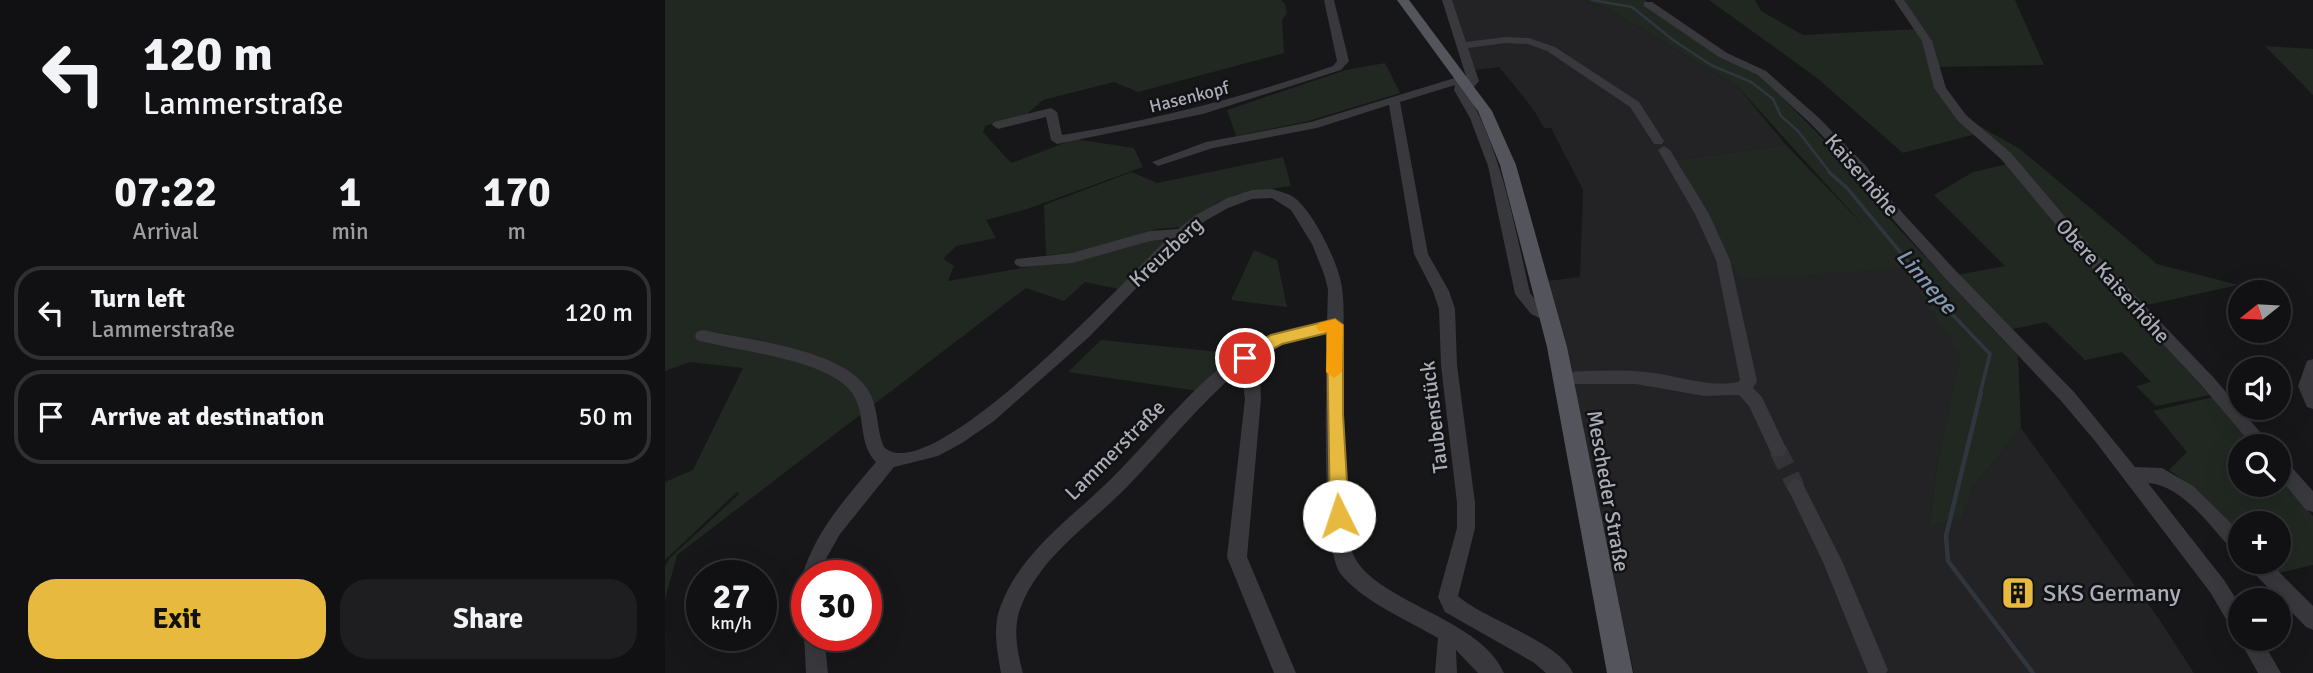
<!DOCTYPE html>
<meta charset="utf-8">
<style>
:root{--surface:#111012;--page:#1e1e20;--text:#f1f3f6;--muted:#9c9d9f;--line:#303032;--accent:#e7ba3f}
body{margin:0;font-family:Signika,sans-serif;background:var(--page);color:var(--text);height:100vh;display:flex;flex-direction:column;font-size:26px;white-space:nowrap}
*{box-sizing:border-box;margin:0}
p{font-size:23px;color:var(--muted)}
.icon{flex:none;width:38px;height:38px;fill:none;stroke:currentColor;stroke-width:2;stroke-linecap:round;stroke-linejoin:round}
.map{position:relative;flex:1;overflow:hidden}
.drawer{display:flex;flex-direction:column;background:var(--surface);width:665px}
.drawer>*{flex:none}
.banner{background:#111012;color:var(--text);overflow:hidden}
.needle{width:46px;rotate:252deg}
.buttons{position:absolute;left:1563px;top:280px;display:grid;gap:14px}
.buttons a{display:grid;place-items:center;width:63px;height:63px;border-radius:50%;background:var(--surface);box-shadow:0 7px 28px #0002,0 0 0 2px var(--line);font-size:35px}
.speed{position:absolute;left:21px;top:560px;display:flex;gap:14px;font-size:35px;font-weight:700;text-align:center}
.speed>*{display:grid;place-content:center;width:91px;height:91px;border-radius:50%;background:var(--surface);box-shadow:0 7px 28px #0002,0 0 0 2px var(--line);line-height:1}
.speed small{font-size:18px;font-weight:400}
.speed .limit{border:10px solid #d22;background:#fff;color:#111}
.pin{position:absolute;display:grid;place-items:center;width:60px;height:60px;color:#fff;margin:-30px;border:4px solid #fff;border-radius:50%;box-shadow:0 2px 7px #0007}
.me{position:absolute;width:77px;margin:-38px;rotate:356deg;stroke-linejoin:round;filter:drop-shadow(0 0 5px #0008)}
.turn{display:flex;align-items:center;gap:24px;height:147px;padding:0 28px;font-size:32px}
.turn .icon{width:91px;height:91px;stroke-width:2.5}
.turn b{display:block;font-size:49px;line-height:60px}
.eta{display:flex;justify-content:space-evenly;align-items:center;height:119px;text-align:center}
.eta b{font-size:42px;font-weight:800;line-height:49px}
.primary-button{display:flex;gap:14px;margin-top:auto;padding:14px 28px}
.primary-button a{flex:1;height:80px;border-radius:28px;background:var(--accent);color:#111;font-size:28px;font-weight:800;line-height:80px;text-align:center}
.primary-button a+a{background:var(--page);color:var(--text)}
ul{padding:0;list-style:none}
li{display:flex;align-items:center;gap:21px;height:94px;margin:0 14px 10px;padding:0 14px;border:4px solid var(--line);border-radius:28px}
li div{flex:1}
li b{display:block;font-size:26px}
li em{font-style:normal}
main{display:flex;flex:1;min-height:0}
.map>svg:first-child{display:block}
</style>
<main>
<section class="drawer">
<div class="banner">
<div class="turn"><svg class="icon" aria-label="left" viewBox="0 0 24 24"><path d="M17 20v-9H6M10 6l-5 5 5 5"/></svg><div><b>120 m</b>Lammerstraße</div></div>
</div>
<div class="eta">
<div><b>07:22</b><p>Arrival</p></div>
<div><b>1</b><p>min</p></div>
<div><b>170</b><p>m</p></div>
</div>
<ul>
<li><svg class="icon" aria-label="left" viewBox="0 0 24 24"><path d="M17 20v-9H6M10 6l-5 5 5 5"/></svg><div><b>Turn left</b><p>Lammerstraße</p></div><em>120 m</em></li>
<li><svg class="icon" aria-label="arrive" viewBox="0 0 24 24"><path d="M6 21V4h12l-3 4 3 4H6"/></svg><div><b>Arrive at destination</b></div><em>50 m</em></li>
</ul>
<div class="primary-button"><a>Exit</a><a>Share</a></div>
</section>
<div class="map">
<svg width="1648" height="673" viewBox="0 0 1648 673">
<rect width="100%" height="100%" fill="#171618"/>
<polygon fill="#232225" points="783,0 919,0 942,8 1072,86 1121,145 1013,160 1237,267 1297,354 1272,466 1264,527 1297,519 1308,487 1356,428 1494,619 1529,673 969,673 882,281 915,277 918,190 886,128 879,128 868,109 834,67 810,70"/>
<g fill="#212822">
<polygon points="0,0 616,0 620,4 622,13 617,20 619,53 473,92 449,82 378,100 362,114 320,126 318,132 346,163 410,139 469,148 478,167 362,209 321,220 331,238 291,246 278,259 289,266 283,281 380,264 490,237 499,237 500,242 453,289 420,282 399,301 361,288 12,555 0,600 0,566 5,558 74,494 72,492 0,560 0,482 28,470 78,368 25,362 0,371"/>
<polygon points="919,0 980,0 1054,55 1094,74 1188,169 1194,186 1353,356 1356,428 1308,487 1297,519 1264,527 1272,466 1296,354 1237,268 1076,279 1012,160 1121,145 1200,227 1072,86 942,8"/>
<polygon points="1044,0 1090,0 1096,11 1138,35 1251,29 1259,40 1271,87 1311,134 1238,153 1152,78"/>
<polygon points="1236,0 1350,0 1379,65 1271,67"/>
<polygon points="1600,46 1648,49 1648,95"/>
<polygon points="720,63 735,93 644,121 571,136 562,110 681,70"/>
<polygon points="1302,119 1355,149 1492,264 1573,285 1473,307"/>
<polygon points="618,157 626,186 572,194 553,202 516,227 492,229 410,253 381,255 379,205 467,172 492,183"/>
<polygon points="1343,164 1457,301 1545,395 1491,406 1471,386 1486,382 1457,352 1420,360 1381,322 1343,330 1291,275 1340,266 1269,195 1308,172"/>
<polygon points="589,250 612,260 622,307 566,300"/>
<polygon points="436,340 574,354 533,391 403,372"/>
<polygon points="1548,397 1590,446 1575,446 1575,485 1614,485 1614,475 1648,516 1648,565 1613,573 1602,562 1614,562 1614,523 1575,523 1575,534 1529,488 1504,470 1522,452 1488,411"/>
</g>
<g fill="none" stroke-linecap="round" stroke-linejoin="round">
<polyline stroke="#2f363d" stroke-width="2.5" points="927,0 967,7 1008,40 1046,65 1086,82 1108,99 1116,116 1133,131 1166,174"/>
<polyline stroke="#2f363d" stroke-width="3.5" points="1164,172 1182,188 1285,312 1325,354 1315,394"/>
<polyline stroke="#2f363d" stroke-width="4.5" points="1316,392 1281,536 1283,561 1368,673"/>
<polyline stroke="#343438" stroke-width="18" stroke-dasharray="18 10" stroke-linecap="butt" points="1113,450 1131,487"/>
<g fill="#38383d" fill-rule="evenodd">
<path d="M659,0H669L684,61L676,70L538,114L392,144L386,140L381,117L333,129L327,125L329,122L386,108L392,112L397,135C490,120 579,97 668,66L672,61Z"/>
<path d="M777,0H787L801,42L840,37L864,38L890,47L974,102L999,141L997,144H989L965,107L882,51L863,44L840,43L803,48L814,81L807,89L801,90C837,153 849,223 865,293L876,306L890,313L893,317L885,323L866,314L850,294L823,166L805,118L789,90L790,85L735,102L763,254L784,291L790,309L792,365L810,503V528L793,596C820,620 894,641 908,673H881L868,662L780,612L773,597L792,528V503L776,365L774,309L768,291L749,254L724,105L652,128L548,148L493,166L487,162L541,142L646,122L793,77L801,76Z"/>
<polygon points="1229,0 1239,0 1267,41 1281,88 1301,115 1346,153 1441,265 1549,378 1607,446 1588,446 1537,386 1431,273 1336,159 1293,121 1269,88 1257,41"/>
<path d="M979,2H987L1062,53L1101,71L1154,118L1202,167L1213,186L1289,269L1409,392L1470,467L1497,468L1528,486L1575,532V553L1568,551C1546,527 1517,485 1483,483L1559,580L1575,605V634L1568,631L1545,592L1430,441L1397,402L1279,277L1203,191L1192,172L1146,124L1093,75L1054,57L979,6Z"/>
<path d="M999,146L1005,150L1044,214L1065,260L1092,381L1088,388L1097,397L1122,450L1119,455L1113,457L1107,455L1084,406L1074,395L1039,396L971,384H899L893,382L891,378L893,374L899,372C926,371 954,369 981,372C1013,375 1041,388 1073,382L1075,380L1051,260L1030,214L993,150Z"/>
<path d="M607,189C616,192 624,193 631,199C650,215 674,264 677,288C680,309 678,331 678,352C679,415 676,481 685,544C694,600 814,614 839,673H813L791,650L792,673H770L773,638C744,621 695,600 675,573C655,543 662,376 662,332L617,343L589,359L595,377L596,399L582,557L631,673H609L562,557L580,399L576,369C533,405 499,449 460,489C424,525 377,556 357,604C347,626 352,651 358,673H336C332,650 327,627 336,605C358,549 407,518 448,477C493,432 532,379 586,345C609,330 637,326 662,321L663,289L659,274L647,244L626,210L607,198L587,199L563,208L540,221L514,244L424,337L329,421L297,443L273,456L229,467L175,534L161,559L157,576H142L140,582L137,576C151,530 181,498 211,462C193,444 201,417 189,396C170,360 70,351 32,340L30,336L32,332L38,330C82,340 178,349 203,390C214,407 211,429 219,447C265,492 468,272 502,239L485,241L407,263L356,267L351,265L349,262L351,259L407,253L485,231L513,229L531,215L562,198L587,190Z"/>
<polygon points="1648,359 1648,409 1642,407 1633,386 1642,361"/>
<polygon points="1614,458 1620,460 1648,491 1648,512 1641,510 1614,477"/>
<polygon points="1131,479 1137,482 1177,561 1223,670 1221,673 1203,673 1158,562 1122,487 1125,482"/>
<polygon points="1581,562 1604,562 1648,606 1648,630 1641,627 1584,568"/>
<polygon points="142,628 142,635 159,635 163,673 141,673 139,635"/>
<polygon points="1575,636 1575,639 1596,639 1616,673 1593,673 1574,639"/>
</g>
<polygon fill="#54555c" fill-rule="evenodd" points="732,0 744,0 827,111 851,165 902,347 968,673 942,673 882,347 835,165 813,111"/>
</g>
<polygon fill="#e7ba3f" stroke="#967929" stroke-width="2" points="670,319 678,325 678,414 684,516 681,522 674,524 668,522 665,516 662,333 617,344 580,364 572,358 574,353 606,335"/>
<polygon fill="#f59e0b" points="670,319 678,325 677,372 669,378 661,372 662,332 654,331 651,327 654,323"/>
<defs>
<symbol id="building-square" viewBox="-11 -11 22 22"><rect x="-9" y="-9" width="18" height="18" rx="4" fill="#e7ba3f" stroke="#121113"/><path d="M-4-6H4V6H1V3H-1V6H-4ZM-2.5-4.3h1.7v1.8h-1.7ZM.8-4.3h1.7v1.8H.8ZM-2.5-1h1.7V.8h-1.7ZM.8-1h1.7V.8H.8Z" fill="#111"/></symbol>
</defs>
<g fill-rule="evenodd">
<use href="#building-square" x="1334" y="574" width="38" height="38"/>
</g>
<g text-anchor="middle" stroke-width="5" stroke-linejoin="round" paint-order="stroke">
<g font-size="18" fill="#a9adb7" stroke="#121113">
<text transform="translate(524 97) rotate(-14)" y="6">Hasenkopf</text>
</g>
<g font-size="21" fill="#a9adb7" stroke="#121113">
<text transform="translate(1197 175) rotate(49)" y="7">Kaiserhöhe</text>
<text transform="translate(501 252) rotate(-43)" y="7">Kreuzberg</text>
<text transform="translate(1448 281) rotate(48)" y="7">Obere Kaiserhöhe</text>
<text transform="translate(769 417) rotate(-97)" y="7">Taubenstück</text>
<text transform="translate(450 450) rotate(-45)" y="7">Lammerstraße</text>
<text transform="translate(943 491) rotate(80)" y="7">Mescheder Straße</text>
</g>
<g font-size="23" font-style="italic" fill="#8298b0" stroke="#121113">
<text transform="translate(1262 281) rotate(49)" y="8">Linnepe</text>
</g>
<g font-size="24" fill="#a9adb7" stroke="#121113" text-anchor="start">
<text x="1378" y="601">SKS Germany</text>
</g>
</g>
</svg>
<div class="buttons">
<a><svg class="needle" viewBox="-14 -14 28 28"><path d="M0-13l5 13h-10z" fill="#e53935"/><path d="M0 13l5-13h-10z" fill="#9c9d9f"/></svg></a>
<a><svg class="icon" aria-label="sound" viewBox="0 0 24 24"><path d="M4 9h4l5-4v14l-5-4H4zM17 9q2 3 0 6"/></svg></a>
<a><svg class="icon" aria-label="search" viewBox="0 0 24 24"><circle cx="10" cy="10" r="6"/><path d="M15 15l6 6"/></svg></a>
<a>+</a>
<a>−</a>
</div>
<div class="speed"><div>27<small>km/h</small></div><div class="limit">30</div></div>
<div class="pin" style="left:580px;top:358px;background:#d93025"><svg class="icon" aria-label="arrive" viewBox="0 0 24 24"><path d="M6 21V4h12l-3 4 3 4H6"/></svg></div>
<svg class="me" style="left:674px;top:516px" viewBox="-20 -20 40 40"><circle r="19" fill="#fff"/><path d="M0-13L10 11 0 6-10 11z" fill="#e7ba3f"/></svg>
</div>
</main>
